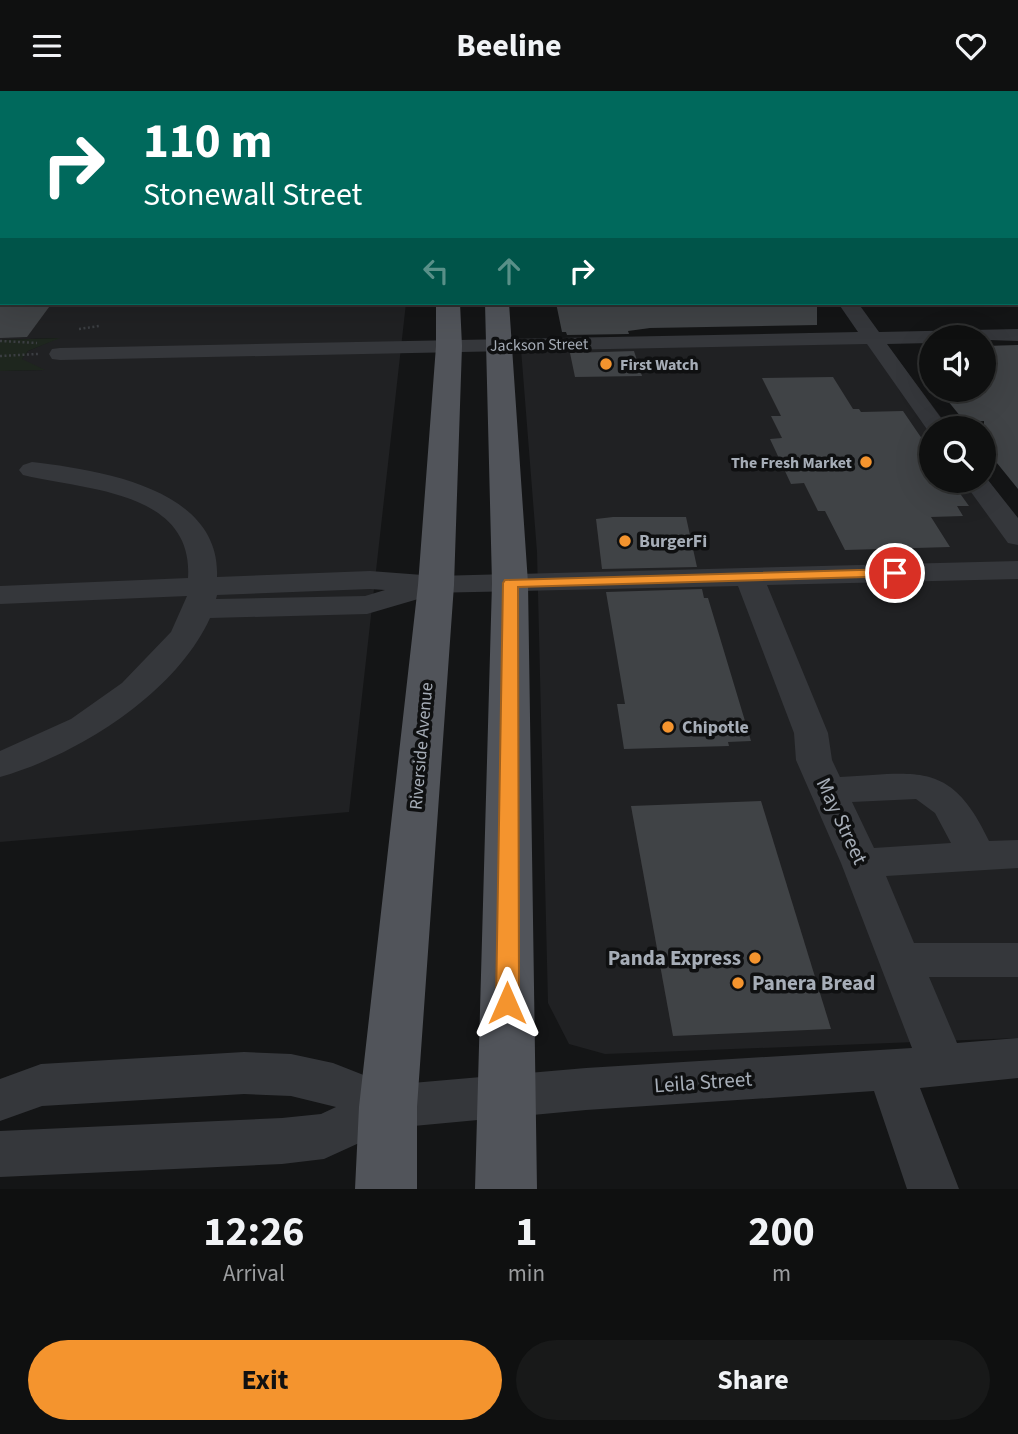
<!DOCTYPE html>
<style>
:root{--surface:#0f1010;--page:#181919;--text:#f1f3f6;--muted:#9b9d9f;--line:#2f3030;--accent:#f4942e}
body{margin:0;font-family:"Source Sans 3",sans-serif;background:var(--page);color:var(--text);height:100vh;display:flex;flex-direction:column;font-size:26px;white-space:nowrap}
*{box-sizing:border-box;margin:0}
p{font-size:23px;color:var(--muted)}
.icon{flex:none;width:38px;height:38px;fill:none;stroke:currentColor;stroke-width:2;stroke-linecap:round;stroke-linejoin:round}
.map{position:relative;height:1098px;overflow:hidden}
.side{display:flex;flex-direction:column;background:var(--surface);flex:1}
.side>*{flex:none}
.top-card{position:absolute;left:0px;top:0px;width:1018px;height:214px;box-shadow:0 7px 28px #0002,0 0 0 2px var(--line);background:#00695c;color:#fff;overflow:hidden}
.buttons{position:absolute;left:919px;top:234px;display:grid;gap:14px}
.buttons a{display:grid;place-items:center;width:77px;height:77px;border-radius:50%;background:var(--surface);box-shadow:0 7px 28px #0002,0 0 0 2px var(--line);font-size:35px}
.pin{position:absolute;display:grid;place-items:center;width:60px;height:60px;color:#fff;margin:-30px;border:4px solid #fff;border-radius:50%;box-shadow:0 2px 7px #0007}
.me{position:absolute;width:77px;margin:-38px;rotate:0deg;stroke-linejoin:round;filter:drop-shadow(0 0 5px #0008)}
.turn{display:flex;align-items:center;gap:24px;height:147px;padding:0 28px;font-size:32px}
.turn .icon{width:91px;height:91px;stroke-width:2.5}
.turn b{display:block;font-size:49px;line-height:60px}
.lanes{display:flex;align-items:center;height:66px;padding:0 28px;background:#0003;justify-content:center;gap:35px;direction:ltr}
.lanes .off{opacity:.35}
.eta{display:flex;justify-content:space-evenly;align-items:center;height:119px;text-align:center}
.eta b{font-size:42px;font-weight:700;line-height:49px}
.cta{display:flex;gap:14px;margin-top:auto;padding:14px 28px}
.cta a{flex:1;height:80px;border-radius:42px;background:var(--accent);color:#111;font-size:28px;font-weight:700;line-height:80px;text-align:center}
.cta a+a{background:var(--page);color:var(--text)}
header{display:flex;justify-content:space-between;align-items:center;height:91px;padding:0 28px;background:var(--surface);font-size:32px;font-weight:700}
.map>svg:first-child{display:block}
</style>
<header><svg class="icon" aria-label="menu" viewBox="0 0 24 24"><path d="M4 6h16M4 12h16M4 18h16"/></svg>Beeline<svg class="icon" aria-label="heart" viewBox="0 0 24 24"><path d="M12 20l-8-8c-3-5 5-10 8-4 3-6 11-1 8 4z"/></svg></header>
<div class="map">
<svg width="1018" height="1098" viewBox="0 0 1018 1098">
<rect width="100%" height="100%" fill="#141516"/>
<g fill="#202123">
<polygon points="382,0 724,0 714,2"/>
<polygon points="0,138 2,212 406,212 349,721 0,751 0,280 43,279 21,269 28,260 58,247 0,249"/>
<polygon points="884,250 950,338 931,338 931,390 984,390 984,384 1018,429 1018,947 605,963 569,953 548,912 537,461 521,258"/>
</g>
<polygon fill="#1e261e" points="60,247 28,260 22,268 45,279 0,280 0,249"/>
<g fill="#404346">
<polygon points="0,212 52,212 27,246 0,247"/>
<polygon points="556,212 617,212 618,214 817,212 817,234 650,237 628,240 629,243 567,244 566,241 562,241"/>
<polygon points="1018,254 1018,398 984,356 984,330 965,331 939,299 984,299 984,255"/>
<polygon points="634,260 642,285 575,286 570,262"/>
<polygon points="833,286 853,318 859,318 861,321 903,320 931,361 931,390 951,390 969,415 957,415 963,425 931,426 950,456 845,459 825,420 818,420 804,392 791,393 770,348 782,347 771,325 781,325 762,287"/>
<polygon points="613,426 686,426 697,476 602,478 596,428"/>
<polygon points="702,498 704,507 708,507 751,650 728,651 729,655 624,658 617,613 625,613 606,501"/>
<polygon points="761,710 831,938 673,945 631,715"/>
</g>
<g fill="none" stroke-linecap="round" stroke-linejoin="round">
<g stroke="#3b3e42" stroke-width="2.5" stroke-dasharray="2 2.5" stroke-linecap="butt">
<polyline points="79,238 99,235"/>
<polyline points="0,250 37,252"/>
<polyline points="0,265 38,263"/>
</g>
<g fill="#35373b" fill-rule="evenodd">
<polygon points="173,0 188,0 189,2 174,2"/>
<polygon points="374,0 397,0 373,2"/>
<rect x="556" y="0" width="12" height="2"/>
<polygon points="659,0 672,0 673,2 660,2"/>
<polygon points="959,0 982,0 983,2 958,2"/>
<polygon points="1012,0 1018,0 1018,6 1017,2 1011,2"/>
<rect x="1017" y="35" width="1" height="9"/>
<rect x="1017" y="94" width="1" height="10"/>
<rect x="1017" y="165" width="1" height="11"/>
<polygon points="838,212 858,212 879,241 1018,238 1018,250 931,247 931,252 887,253 949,338 931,338 931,344 867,253 60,269 52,268 49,263 52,258 60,257 858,241"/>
<path d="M32,371C99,379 221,397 217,486L370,480L436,485L1018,470V488L767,494L828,642L832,669L840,686C918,682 951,669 989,750L1018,749V777L886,785L914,852H1018V886H929L957,952L1018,947V987L920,997L959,1098H907L874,1000L586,1019L392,1037L324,1068L282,1073L0,1086V1040L282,1027L321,1023L336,1016L291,1005L244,1003L42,1015L0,1030V988L41,973L244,961L291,963L333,972L389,994L586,977L912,957L841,772L796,669L794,642L738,495L427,502L425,506L367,523L210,527C176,602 78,664 0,686V660L71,628L122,592L171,541L187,505L0,513V495L188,487C194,399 84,399 23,384L19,379L23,374ZM370,498L385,499L365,505L216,508L217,504ZM916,708L935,722L951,752L874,757L852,711Z"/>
<polygon points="984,384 1018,427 1018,454 1008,452 963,390 984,390"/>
</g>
<g fill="#51545a" fill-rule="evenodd">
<polygon points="365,0 383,0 384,2 366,2"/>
<polygon points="729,0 752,0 728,2"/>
<polygon points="782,0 804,0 781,2"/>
<polygon points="436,212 460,212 462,255 454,494 417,1016 417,1098 355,1098 359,1016 418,494 436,255"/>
<polygon points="485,212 509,212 528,492 537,1098 475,1098 492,492"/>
</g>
</g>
<polygon fill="#f4942e" stroke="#9f601e" stroke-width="2" points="895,478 900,479 902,482 900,485 518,496 519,912 515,919 507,921 499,919 496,912 503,492 505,489"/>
<g fill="#f4942e" stroke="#0f1011" stroke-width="2.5">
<circle cx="606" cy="273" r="7"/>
<circle cx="866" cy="371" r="7"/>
<circle cx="625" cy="450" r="7"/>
<circle cx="668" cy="636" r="7"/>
<circle cx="755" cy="867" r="7"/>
<circle cx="738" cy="892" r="7"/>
</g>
<g text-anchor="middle" stroke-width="7" stroke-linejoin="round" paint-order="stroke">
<g font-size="16" fill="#a6adb7" stroke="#0f1011">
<text transform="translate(539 253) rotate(-1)" y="6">Jackson Street</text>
</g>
<g font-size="16" font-weight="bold" fill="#a6adb7" stroke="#0f1011" text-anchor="start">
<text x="620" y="279">First Watch</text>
<text x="852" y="377" text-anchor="end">The Fresh Market</text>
</g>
<g font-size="18" font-weight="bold" fill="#a6adb7" stroke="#0f1011" text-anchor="start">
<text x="639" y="456">BurgerFi</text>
<text x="682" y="642">Chipotle</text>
</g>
<g font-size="18" fill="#a6adb7" stroke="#0f1011">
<text transform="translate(421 655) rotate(-85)" y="6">Riverside Avenue</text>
</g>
<g font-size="21" fill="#a6adb7" stroke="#0f1011">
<text transform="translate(842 730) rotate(65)" y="7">May Street</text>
<text transform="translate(703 991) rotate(-4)" y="7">Leila Street</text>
</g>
<g font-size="21" font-weight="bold" fill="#a6adb7" stroke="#0f1011" text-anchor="end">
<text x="741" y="874">Panda Express</text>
<text x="752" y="899" text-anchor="start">Panera Bread</text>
</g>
</g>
</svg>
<div class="buttons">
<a><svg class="icon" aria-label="sound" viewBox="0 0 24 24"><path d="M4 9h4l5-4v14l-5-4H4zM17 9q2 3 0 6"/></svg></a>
<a><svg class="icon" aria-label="search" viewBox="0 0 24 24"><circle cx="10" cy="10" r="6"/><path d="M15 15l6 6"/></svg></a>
</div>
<div class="pin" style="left:895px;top:482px;background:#d93025"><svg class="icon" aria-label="arrive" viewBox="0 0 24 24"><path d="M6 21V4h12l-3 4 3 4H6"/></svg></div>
<svg class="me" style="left:507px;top:912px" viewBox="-20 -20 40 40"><path d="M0-17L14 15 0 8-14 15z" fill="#f4942e" stroke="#fff" stroke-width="4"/></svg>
<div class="top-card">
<div class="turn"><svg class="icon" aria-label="right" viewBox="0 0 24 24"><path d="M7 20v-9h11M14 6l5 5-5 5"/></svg><div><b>110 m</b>Stonewall Street</div></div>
<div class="lanes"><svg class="icon off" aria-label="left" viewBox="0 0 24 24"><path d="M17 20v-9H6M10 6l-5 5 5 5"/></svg><svg class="icon off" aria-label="ahead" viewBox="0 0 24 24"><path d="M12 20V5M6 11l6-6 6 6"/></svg><svg class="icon" aria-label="right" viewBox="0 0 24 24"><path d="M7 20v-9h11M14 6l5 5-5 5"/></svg></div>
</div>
</div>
<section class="side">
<div class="eta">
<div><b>12:26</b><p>Arrival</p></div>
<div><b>1</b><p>min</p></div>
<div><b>200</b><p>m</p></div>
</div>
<div class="cta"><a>Exit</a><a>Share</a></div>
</section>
